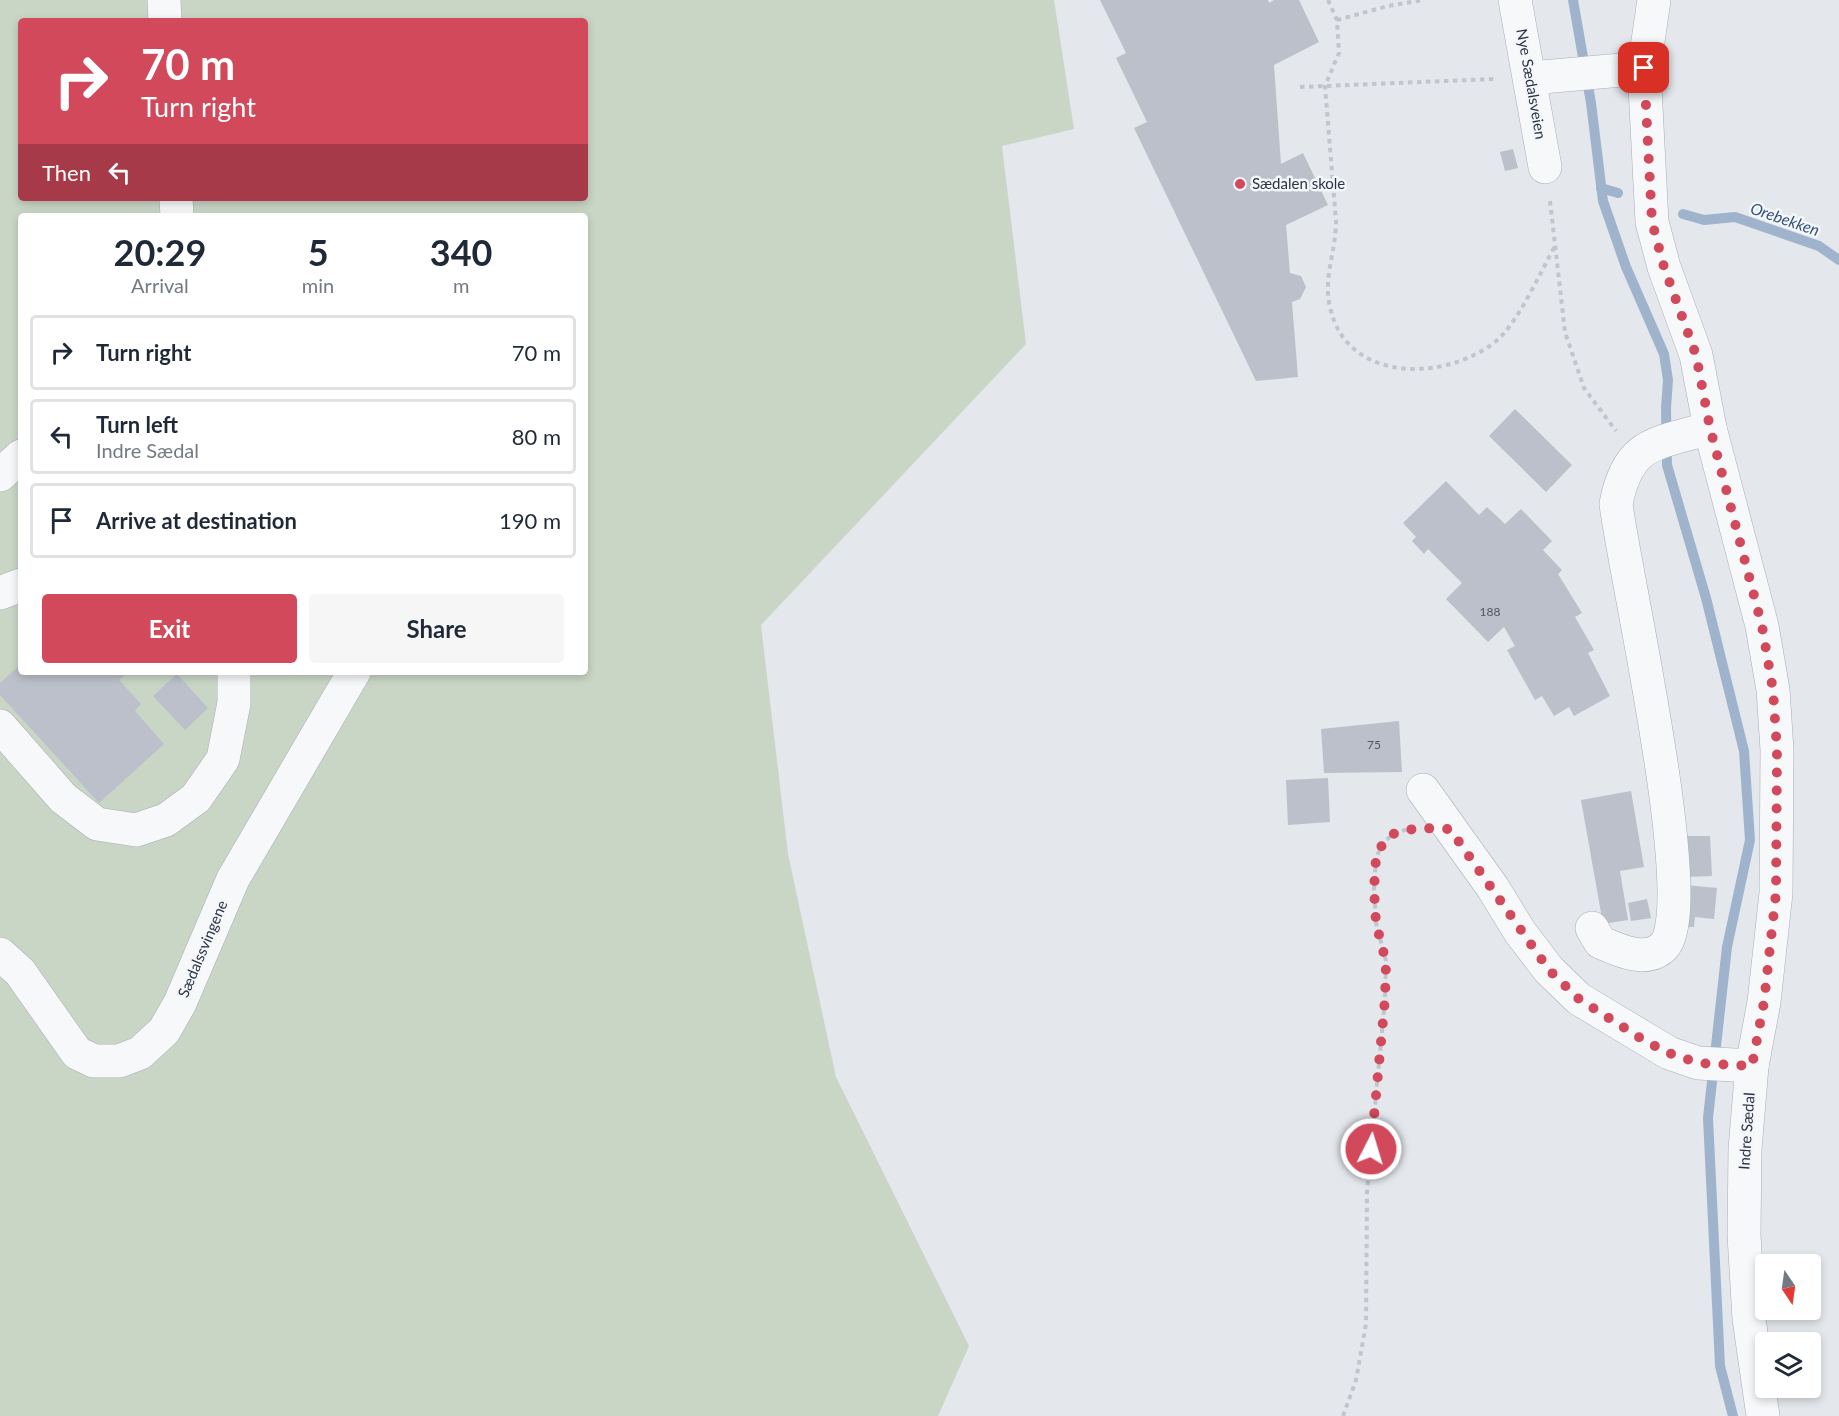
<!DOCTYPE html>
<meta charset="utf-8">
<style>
:root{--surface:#fff;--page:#f6f6f7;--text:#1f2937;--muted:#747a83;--line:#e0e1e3;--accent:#d1495b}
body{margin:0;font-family:Lato,sans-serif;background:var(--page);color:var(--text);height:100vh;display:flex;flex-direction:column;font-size:22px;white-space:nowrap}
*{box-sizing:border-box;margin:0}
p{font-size:20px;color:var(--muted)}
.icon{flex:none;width:33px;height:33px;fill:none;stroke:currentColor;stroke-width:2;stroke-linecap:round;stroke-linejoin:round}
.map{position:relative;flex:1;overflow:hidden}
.panel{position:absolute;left:18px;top:213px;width:570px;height:462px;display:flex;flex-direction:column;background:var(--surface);border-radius:6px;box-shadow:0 3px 9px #0003}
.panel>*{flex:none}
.hud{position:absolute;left:18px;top:18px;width:570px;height:183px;border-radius:6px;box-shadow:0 3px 9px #0003;background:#d1495b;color:#fff;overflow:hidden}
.needle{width:39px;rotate:167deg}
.controls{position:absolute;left:1755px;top:1254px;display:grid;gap:12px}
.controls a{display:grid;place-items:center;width:66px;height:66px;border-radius:6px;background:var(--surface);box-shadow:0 3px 9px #0003;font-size:30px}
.pin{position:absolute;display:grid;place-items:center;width:51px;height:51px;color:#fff;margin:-26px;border-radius:12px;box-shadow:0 3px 9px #0006}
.me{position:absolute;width:66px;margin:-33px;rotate:5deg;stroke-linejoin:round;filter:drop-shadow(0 0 4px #0008)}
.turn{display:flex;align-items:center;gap:21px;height:126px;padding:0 24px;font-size:27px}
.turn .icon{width:78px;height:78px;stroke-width:2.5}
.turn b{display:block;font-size:42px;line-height:51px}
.then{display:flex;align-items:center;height:57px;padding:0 24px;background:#0003;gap:12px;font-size:22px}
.eta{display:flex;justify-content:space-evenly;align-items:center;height:102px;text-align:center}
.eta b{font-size:36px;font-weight:700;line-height:42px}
.primary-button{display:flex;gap:12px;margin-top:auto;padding:12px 24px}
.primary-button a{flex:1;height:69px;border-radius:6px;background:var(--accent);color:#fff;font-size:24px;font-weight:700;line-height:69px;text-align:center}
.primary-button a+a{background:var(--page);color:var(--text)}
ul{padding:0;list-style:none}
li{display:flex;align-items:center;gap:18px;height:75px;margin:0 12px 9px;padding:0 12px;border:3px solid var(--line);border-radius:6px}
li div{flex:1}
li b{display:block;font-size:22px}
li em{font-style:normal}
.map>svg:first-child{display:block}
</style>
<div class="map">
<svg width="1839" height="1416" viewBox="0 0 1839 1416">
<rect width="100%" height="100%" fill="#e4e7ec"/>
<path fill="#c9d6c5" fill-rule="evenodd" d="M0,0H1054L1074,129L1002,146L1026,344L761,625L788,854L836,1077L969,1346L938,1416H0ZM21,21H585V198H21ZM21,216H585V672H21Z"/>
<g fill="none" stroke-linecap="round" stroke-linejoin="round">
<g stroke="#9fb4cc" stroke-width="10">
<polyline points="1573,0 1591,103 1603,201 1626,267 1664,354 1668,380 1666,408 1667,465 1706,598 1744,751 1750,840 1727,947 1708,1118 1720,1366 1733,1416"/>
<polyline points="1601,188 1618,193"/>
<polyline points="1683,214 1704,220 1735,217 1819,246 1839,260"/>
</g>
</g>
<g fill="#bbc0ca">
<polygon points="1100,0 1268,0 1269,3 1274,0 1299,0 1319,42 1274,65 1281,164 1303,153 1328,205 1286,225 1290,273 1301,276 1306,287 1300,299 1292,302 1298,377 1256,381 1134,128 1147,122 1116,58 1126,53"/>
<polygon points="1513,149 1518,168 1505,171 1500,152"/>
<polygon points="1515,409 1572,465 1546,492 1489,436"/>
<polygon points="1446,481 1479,515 1487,507 1505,524 1521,509 1552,541 1543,550 1562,570 1558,574 1582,613 1575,617 1594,650 1588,653 1610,696 1574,716 1569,707 1554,716 1542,696 1535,700 1507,650 1515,646 1504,627 1488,642 1446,599 1462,583 1428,549 1424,554 1412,541 1416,537 1403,523"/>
<polygon points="21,664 21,672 124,672 126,674 119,680 141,704 135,711 164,744 99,803 0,695 0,683"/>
<polygon points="177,674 208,708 185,730 153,696"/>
<polygon points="1399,721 1402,772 1324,773 1321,729"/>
<polygon points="1328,778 1330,822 1288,825 1286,780"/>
<polygon points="1631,791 1644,867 1620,871 1628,920 1603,924 1581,800"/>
<polygon points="1685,836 1710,836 1712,876 1686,877"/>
<polygon points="1686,885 1717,888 1714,919 1695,917 1694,927 1686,927"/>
<polygon points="1647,899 1651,918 1631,921 1628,903"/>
</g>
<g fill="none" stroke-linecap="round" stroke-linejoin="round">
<defs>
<g id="minor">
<polyline points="164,0 165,21"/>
<polyline points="1515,0 1545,167"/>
<polyline points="1654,0 1644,68 1652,222 1664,267 1696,355 1710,428 1762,626 1773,690 1777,750 1776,893 1764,1002 1752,1066 1745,1149 1744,1235 1749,1319 1763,1416"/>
<polyline points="1531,78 1644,68"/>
<polyline points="176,198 177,216"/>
<polyline points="0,475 21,456"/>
<polyline points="0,593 21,585"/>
<polyline points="0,726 63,798 97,824 136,830 166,820 196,798 223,759 234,703 234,672"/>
<polyline points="1423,790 1493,888 1520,932 1549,970 1579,999 1669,1053 1698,1063 1752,1066"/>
<path d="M1592,928L1600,942C1618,950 1647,964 1664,946C1701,906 1624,571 1616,504C1628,441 1656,444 1710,428"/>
<polyline points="0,954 20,972 77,1053 94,1061 119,1061 140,1053 164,1031 180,1003 233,879 354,672"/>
</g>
</defs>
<use href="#minor" stroke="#a9aeb7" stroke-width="34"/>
<g stroke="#c2c5cb" stroke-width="4" stroke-dasharray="4.5 4.5" stroke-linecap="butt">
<path d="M1328,0L1337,20L1339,53L1325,86L1336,222C1336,251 1323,277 1330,307C1346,383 1444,382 1495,342C1517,325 1541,271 1555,246"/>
<polyline points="1337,20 1388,6 1423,0"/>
<polyline points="1300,87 1494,79"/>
<polyline points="1550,201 1565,332 1584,388 1616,431"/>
<polyline points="1343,1416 1356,1380 1366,1324 1367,1192 1385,999 1386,961 1376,923 1374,889 1376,858 1383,843 1393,834 1408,829"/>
</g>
<use href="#minor" stroke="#f7f8fa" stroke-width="33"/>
</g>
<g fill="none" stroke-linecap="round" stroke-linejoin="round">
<polyline stroke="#d1495b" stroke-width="10" stroke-dasharray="0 18" points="1371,1149 1385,999 1386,962 1376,923 1374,889 1376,858 1383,843 1393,834 1417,828 1450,829 1549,970 1579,999 1645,1041 1669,1053 1698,1063 1752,1066 1764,1002 1776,893 1777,750 1773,690 1762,626 1710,428 1696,355 1664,267 1652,222 1644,68"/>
</g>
<circle fill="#d1495b" stroke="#f4f6f9" stroke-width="2" cx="1240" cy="184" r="6"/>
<g text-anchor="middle" stroke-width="5" stroke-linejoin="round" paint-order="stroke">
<g font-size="12" fill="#4f5766">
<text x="1490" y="616">188</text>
<text x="1374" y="749">75</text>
</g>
<g font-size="15" fill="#2b3445" stroke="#f4f6f9">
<text transform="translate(1531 84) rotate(80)" y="5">Nye Sædalsveien</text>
<text transform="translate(203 949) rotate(-67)" y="5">Sædalssvingene</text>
<text transform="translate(1747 1131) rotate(-86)" y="5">Indre Sædal</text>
</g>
<g font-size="15" fill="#2b3445" stroke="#f4f6f9" text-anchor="start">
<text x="1252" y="189">Sædalen skole</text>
</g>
<g font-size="16" font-style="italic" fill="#34527a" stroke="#f4f6f9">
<text transform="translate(1785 219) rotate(19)" y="6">Orebekken</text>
</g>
</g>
</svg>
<div class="controls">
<a><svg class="needle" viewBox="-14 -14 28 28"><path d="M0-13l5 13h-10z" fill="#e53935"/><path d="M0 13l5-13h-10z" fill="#747a83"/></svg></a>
<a><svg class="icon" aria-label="layers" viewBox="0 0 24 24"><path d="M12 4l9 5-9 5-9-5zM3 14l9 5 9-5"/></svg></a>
</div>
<div class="pin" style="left:1644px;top:68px;background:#d93025"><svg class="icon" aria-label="arrive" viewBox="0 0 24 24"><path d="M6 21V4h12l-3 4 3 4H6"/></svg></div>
<svg class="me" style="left:1371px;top:1149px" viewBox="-20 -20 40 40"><circle r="17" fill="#d1495b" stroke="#fff" stroke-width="3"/><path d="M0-11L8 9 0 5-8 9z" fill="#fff"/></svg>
<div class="hud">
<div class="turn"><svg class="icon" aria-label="right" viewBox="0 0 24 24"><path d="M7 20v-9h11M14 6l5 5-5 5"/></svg><div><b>70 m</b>Turn right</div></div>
<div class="then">Then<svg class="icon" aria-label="left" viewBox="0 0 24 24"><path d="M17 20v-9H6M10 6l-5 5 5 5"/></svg></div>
</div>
<section class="panel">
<div class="eta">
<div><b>20:29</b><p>Arrival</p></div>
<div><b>5</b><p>min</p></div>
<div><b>340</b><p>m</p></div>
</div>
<ul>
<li><svg class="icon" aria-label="right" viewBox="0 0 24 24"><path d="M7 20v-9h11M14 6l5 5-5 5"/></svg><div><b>Turn right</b></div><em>70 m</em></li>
<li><svg class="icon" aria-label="left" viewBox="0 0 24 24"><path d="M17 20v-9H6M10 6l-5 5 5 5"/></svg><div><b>Turn left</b><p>Indre Sædal</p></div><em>80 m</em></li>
<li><svg class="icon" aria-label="arrive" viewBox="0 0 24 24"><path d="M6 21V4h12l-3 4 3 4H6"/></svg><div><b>Arrive at destination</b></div><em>190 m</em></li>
</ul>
<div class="primary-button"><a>Exit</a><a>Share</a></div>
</section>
</div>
